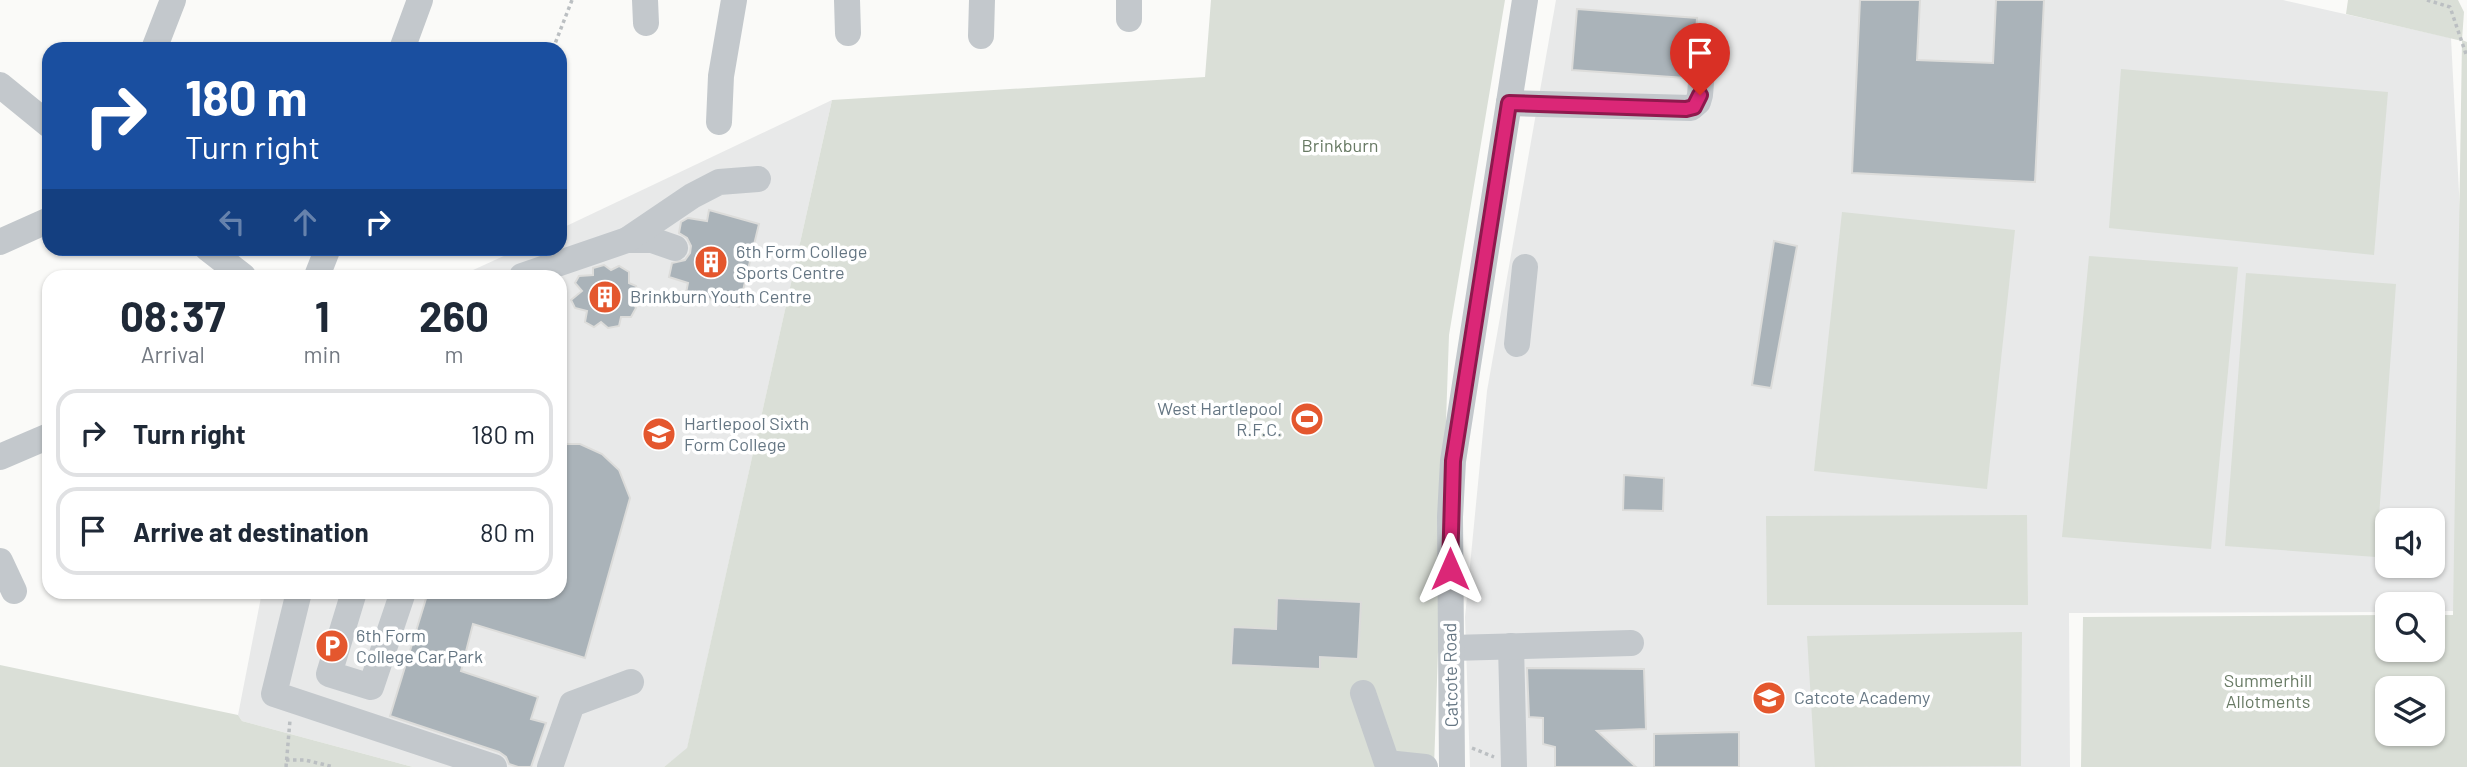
<!DOCTYPE html>
<style>
:root{--surface:#fff;--page:#f6f6f7;--text:#1f2937;--muted:#747a83;--line:#e0e1e3}
body{margin:0;font-family:Barlow,sans-serif;background:var(--page);color:var(--text);height:100vh;display:flex;flex-direction:column;font-size:26px;white-space:nowrap}
*{box-sizing:border-box;margin:0}
p{font-size:23px;color:var(--muted)}
.icon{flex:none;width:38px;height:38px;fill:none;stroke:currentColor;stroke-width:2;stroke-linecap:round;stroke-linejoin:round}
.map{position:relative;flex:1;overflow:hidden}
.side{position:absolute;left:42px;top:270px;width:525px;height:329px;display:flex;flex-direction:column;background:var(--surface);border-radius:21px;box-shadow:0 2px 5px #0004}
.side>*{flex:none}
.hud{position:absolute;left:42px;top:42px;width:525px;height:214px;border-radius:21px;box-shadow:0 2px 5px #0004;background:#1a4fa0;color:#fff;overflow:hidden}
.tools{position:absolute;left:2375px;top:508px;display:grid;gap:14px}
.tools a{display:grid;place-items:center;width:70px;height:70px;border-radius:14px;background:var(--surface);box-shadow:0 2px 5px #0004;font-size:35px}
.pin{position:absolute;display:grid;place-items:center;width:60px;height:60px;color:#fff;margin:-72px -30px;border-radius:50% 50% 50% 0;rotate:-45deg;box-shadow:0 0 7px #0007}
.pin .icon{rotate:45deg}
.me{position:absolute;width:77px;margin:-38px;rotate:0deg;stroke-linejoin:round;filter:drop-shadow(0 0 5px #0008)}
.turn{display:flex;align-items:center;gap:24px;height:147px;padding:0 28px;font-size:32px}
.turn .icon{width:91px;height:91px;stroke-width:2.5}
.turn b{display:block;font-size:49px;line-height:60px}
.lanes{display:flex;align-items:center;height:66px;padding:0 28px;background:#0003;justify-content:center;gap:35px;direction:ltr}
.lanes .off{opacity:.35}
.eta{display:flex;justify-content:space-evenly;align-items:center;height:119px;text-align:center}
.eta b{font-size:42px;font-weight:700;line-height:49px}
ul{padding:0;list-style:none}
li{display:flex;align-items:center;gap:21px;height:88px;margin:0 14px 10px;padding:0 14px;border:4px solid var(--line);border-radius:21px}
li div{flex:1}
li b{display:block;font-size:26px}
li em{font-style:normal}
.map>svg:first-child{display:block}
</style>
<div class="map">
<svg width="2467" height="767" viewBox="0 0 2467 767">
<rect width="100%" height="100%" fill="#fafaf8"/>
<g fill="#e8e9e9" fill-rule="evenodd">
<path d="M1556,0H2283L2451,38L2467,347V611H2433L2432,604H2387V612L2069,613L2070,767H1470L1465,617L1487,391ZM2387,520H2432V565H2387Z"/>
<polygon points="832,100 687,749 664,767 413,767 242,721 238,715 262,592 560,592 560,276 460,276 519,249 560,248 560,229"/>
</g>
<g fill="#dadfd7" fill-rule="evenodd">
<polygon points="1211,0 1505,0 1449,335 1434,767 664,767 687,748 832,100 1205,77"/>
<path d="M2348,0H2458L2464,12L2462,40L2467,42V767H2081L2083,617L2387,615V649H2432L2433,615H2453L2462,41L2346,14ZM2387,688H2432V733H2387Z"/>
<polygon points="2121,69 2388,92 2374,255 2109,228"/>
<polygon points="1842,212 2015,230 1987,489 1814,471"/>
<polygon points="2089,256 2238,267 2211,549 2062,537"/>
<polygon points="2246,273 2396,284 2376,557 2225,546"/>
<polygon points="2027,515 2028,605 1767,605 1766,516"/>
<polygon points="2022,632 2021,766 1815,767 1807,636"/>
<polygon points="0,665 238,715 242,721 413,767 0,767"/>
</g>
<g fill="#aab3b9" stroke="#dcdcda" stroke-width="2">
<polygon points="1860,0 1920,0 1917,60 1993,63 1996,0 2044,0 2035,182 1852,173"/>
<polygon points="1577,9 1697,18 1696,33 1688,45 1686,78 1572,70"/>
<polygon points="709,210 759,224 739,307 686,293 688,283 669,277 672,263 685,260 690,253 691,246 687,238 679,233 681,222 688,218 707,221"/>
<polygon points="1774,241 1797,246 1771,388 1752,385"/>
<polygon points="604,265 611,270 619,266 629,272 629,283 636,286 639,295 631,298 636,308 631,317 621,317 619,326 608,328 601,322 594,327 585,322 587,311 575,308 571,300 582,291 575,283 579,276 593,275 593,268"/>
<polygon points="560,444 580,444 602,454 619,470 630,498 585,658 473,624 461,671 538,697 531,719 546,723 531,767 518,767 509,764 506,757 499,752 390,716 428,592 560,592"/>
<polygon points="1624,475 1664,478 1663,511 1623,510"/>
<polygon points="1277,598 1361,602 1358,659 1320,657 1320,669 1231,665 1233,627 1276,629"/>
<polygon points="1527,668 1644,669 1646,729 1597,731 1636,767 1555,767 1555,747 1543,744 1543,718 1529,717"/>
<polygon points="1739,732 1739,767 1654,767 1654,734"/>
</g>
<g fill="none" stroke-linecap="round" stroke-linejoin="round">
<g stroke="#bbbfc2" stroke-width="3.5" stroke-dasharray="3.5 3.5" stroke-linecap="butt">
<polyline points="2427,0 2450,7 2467,57"/>
<polyline points="553,49 572,0"/>
<polyline points="1472,748 1494,757"/>
<polyline points="286,760 305,760 334,767"/>
<polyline points="286,767 290,720"/>
</g>
<g stroke="#c3c8cc" stroke-width="26">
<polyline points="645,0 646,23"/>
<polyline points="847,0 848,33"/>
<polyline points="1129,0 1129,19"/>
<polyline points="981,36 982,0"/>
<polyline points="154,49 173,0"/>
<polyline points="402,49 420,0"/>
<polyline points="0,85 49,125"/>
<polyline points="1509,103 1691,108 1698,102 1700,95 1704,46"/>
<polyline points="719,122 721,76 734,0"/>
<polyline points="627,240 652,240 675,248"/>
<polyline points="0,242 49,220"/>
<polyline points="207,248 243,276"/>
<polyline points="317,276 328,248"/>
<polyline points="522,276 627,240 692,196 719,182 758,179"/>
<polyline points="1517,344 1525,267"/>
<polyline points="0,457 49,436"/>
<polyline points="0,561 14,591"/>
<polyline points="299,592 274,694 494,767"/>
<polyline points="354,592 329,674 371,687 403,592"/>
<polyline points="1511,646 1514,767"/>
<polyline points="1451,648 1631,643"/>
<polyline points="1363,693 1387,763 1425,767"/>
<polyline points="550,767 572,704 631,682"/>
<polyline points="1452,767 1450,517 1453,461 1525,0"/>
</g>
</g>
<g fill="none" stroke-linecap="round" stroke-linejoin="round">
<defs>
<polyline id="route" points="1450,569 1453,461 1509,103 1686,109 1694,107 1700,95"/>
</defs>
<use href="#route" stroke="#8e194d" stroke-width="18"/>
<use href="#route" stroke="#db2777" stroke-width="12"/>
</g>
<defs>
<symbol id="building-disc" viewBox="-11 -11 22 22"><circle r="9.5" fill="#e4572e" stroke="#fff"/><path d="M-4-6H4V6H1V3H-1V6H-4ZM-2.5-4.3h1.7v1.8h-1.7ZM.8-4.3h1.7v1.8H.8ZM-2.5-1h1.7V.8h-1.7ZM.8-1h1.7V.8H.8Z" fill="#fff"/></symbol>
<symbol id="stadium-disc" viewBox="-11 -11 22 22"><circle r="9.5" fill="#e4572e" stroke="#fff"/><path d="M0-5a6.5 5 0 1 0 0 10a6.5 5 0 1 0 0-10ZM-3.5-1.8h7v3.6h-7Z" fill="#fff"/></symbol>
<symbol id="school-disc" viewBox="-11 -11 22 22"><circle r="9.5" fill="#e4572e" stroke="#fff"/><path d="M0-5L7-2L0 1L-7-2ZM-4 1L0 2.5L4 1V4Q0 6-4 4Z" fill="#fff"/></symbol>
<symbol id="parking-disc" viewBox="-11 -11 22 22"><circle r="9.5" fill="#e4572e" stroke="#fff"/><path d="M-3.5-5.5H1a3.5 3.5 0 0 1 0 7H-1V5.5H-3.5ZM-1-3.4V-.6H.8a1.4 1.4 0 0 0 0-2.8Z" fill="#fff"/></symbol>
</defs>
<g fill-rule="evenodd">
<use href="#building-disc" x="692" y="243" width="38" height="38"/>
<use href="#building-disc" x="586" y="278" width="38" height="38"/>
<use href="#stadium-disc" x="1288" y="400" width="38" height="38"/>
<use href="#school-disc" x="640" y="415" width="38" height="38"/>
<use href="#parking-disc" x="313" y="627" width="38" height="38"/>
<use href="#school-disc" x="1750" y="679" width="38" height="38"/>
</g>
<g text-anchor="middle" stroke-width="7" stroke-linejoin="round" paint-order="stroke">
<g font-size="18" fill="#687a64" stroke="#fff">
<text x="1340" y="152">Brinkburn</text>
<text x="2268" y="687">Summerhill<tspan x="2268" dy="21">Allotments</tspan></text>
</g>
<g font-size="18" fill="#657683" stroke="#fff" text-anchor="start">
<text x="736" y="258">6th Form College<tspan x="736" dy="21">Sports Centre</tspan></text>
<text x="630" y="303">Brinkburn Youth Centre</text>
<text x="1282" y="415" text-anchor="end">West Hartlepool<tspan x="1282" dy="21">R.F.C.</tspan></text>
<text x="684" y="430">Hartlepool Sixth<tspan x="684" dy="21">Form College</tspan></text>
<text x="356" y="642">6th Form<tspan x="356" dy="21">College Car Park</tspan></text>
<text x="1794" y="704">Catcote Academy</text>
</g>
<g font-size="18" fill="#657683" stroke="#fff">
<text transform="translate(1451 675) rotate(-91)" y="6">Catcote Road</text>
</g>
</g>
</svg>
<div class="tools">
<a><svg class="icon" aria-label="sound" viewBox="0 0 24 24"><path d="M4 9h4l5-4v14l-5-4H4zM17 9q2 3 0 6"/></svg></a>
<a><svg class="icon" aria-label="search" viewBox="0 0 24 24"><circle cx="10" cy="10" r="6"/><path d="M15 15l6 6"/></svg></a>
<a><svg class="icon" aria-label="layers" viewBox="0 0 24 24"><path d="M12 4l9 5-9 5-9-5zM3 14l9 5 9-5"/></svg></a>
</div>
<div class="pin" style="left:1700px;top:95px;background:#d93025"><svg class="icon" aria-label="arrive" viewBox="0 0 24 24"><path d="M6 21V4h12l-3 4 3 4H6"/></svg></div>
<svg class="me" style="left:1450px;top:569px" viewBox="-20 -20 40 40"><path d="M0-17L14 15 0 8-14 15z" fill="#db2777" stroke="#fff" stroke-width="4"/></svg>
<div class="hud">
<div class="turn"><svg class="icon" aria-label="right" viewBox="0 0 24 24"><path d="M7 20v-9h11M14 6l5 5-5 5"/></svg><div><b>180 m</b>Turn right</div></div>
<div class="lanes"><svg class="icon off" aria-label="left" viewBox="0 0 24 24"><path d="M17 20v-9H6M10 6l-5 5 5 5"/></svg><svg class="icon off" aria-label="ahead" viewBox="0 0 24 24"><path d="M12 20V5M6 11l6-6 6 6"/></svg><svg class="icon" aria-label="right" viewBox="0 0 24 24"><path d="M7 20v-9h11M14 6l5 5-5 5"/></svg></div>
</div>
<section class="side">
<div class="eta">
<div><b>08:37</b><p>Arrival</p></div>
<div><b>1</b><p>min</p></div>
<div><b>260</b><p>m</p></div>
</div>
<ul>
<li><svg class="icon" aria-label="right" viewBox="0 0 24 24"><path d="M7 20v-9h11M14 6l5 5-5 5"/></svg><div><b>Turn right</b></div><em>180 m</em></li>
<li><svg class="icon" aria-label="arrive" viewBox="0 0 24 24"><path d="M6 21V4h12l-3 4 3 4H6"/></svg><div><b>Arrive at destination</b></div><em>80 m</em></li>
</ul>
</section>
</div>
